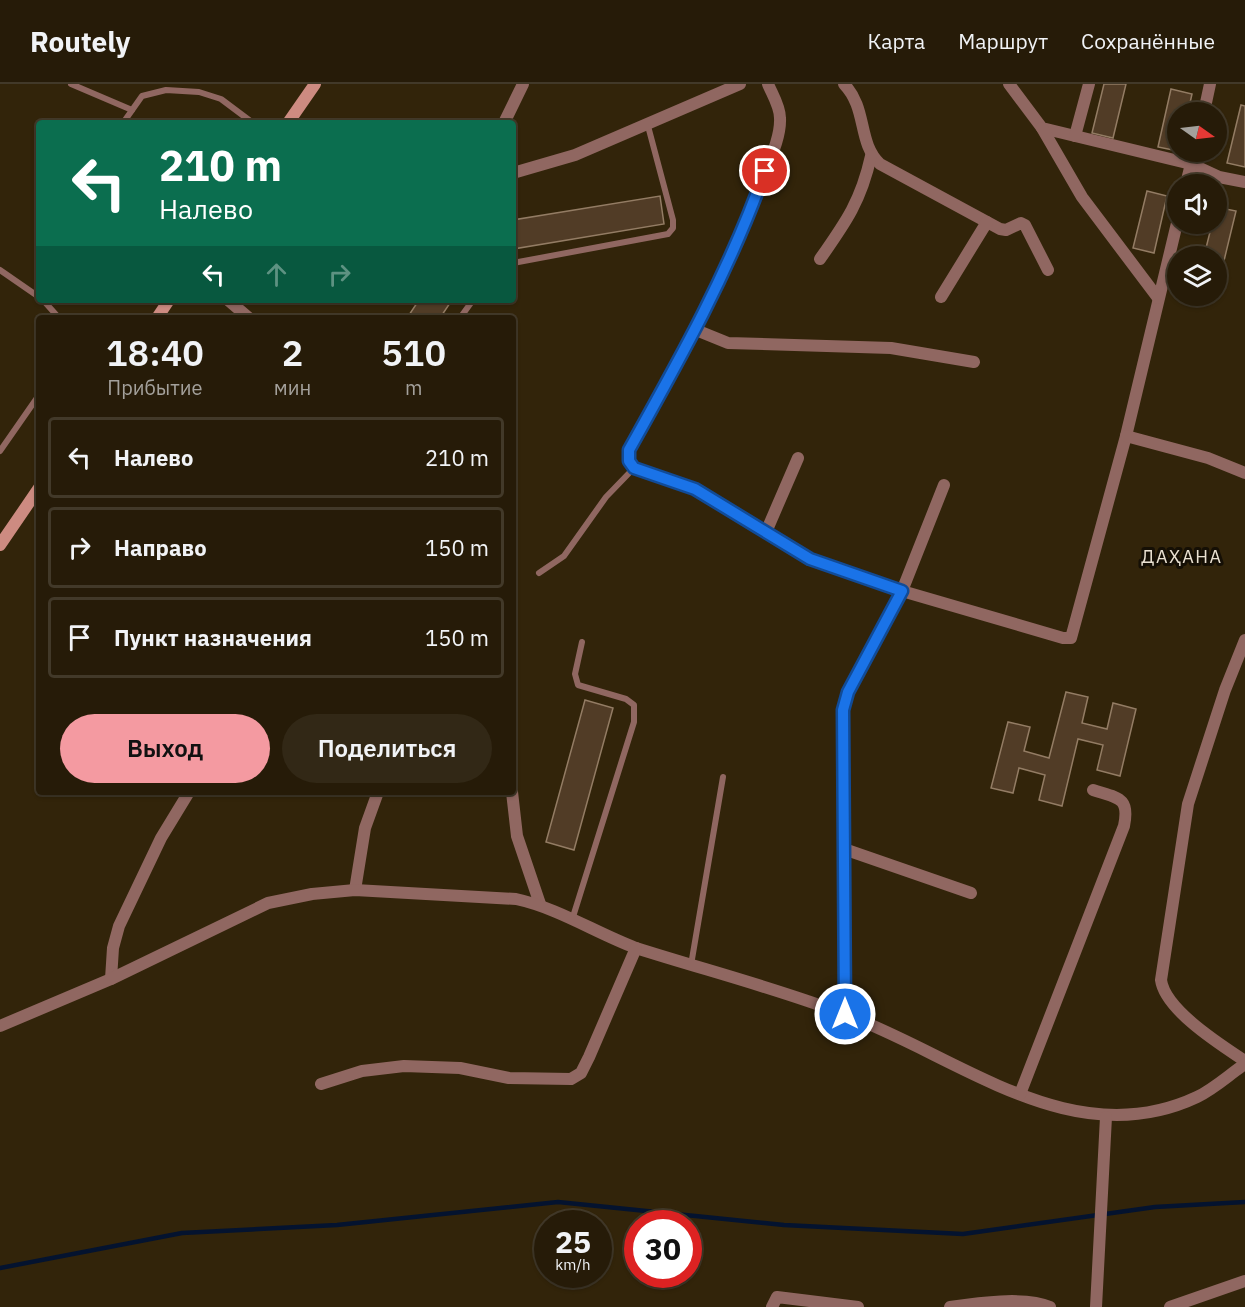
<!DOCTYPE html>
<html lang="ru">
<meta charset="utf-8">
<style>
:root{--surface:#261b08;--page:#322816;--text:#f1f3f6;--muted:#a4a19c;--line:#423929;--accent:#f49aa1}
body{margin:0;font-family:"IBM Plex Sans",sans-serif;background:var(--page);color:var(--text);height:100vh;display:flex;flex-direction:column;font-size:22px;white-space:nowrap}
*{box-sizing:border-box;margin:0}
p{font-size:20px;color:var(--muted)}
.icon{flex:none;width:33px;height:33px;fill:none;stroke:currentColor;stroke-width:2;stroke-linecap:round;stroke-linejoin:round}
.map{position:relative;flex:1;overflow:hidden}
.panel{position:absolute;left:36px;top:231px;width:480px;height:480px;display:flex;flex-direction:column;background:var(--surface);border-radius:6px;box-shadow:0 2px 4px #0004,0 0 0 2px var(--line)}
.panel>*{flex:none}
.banner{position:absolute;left:36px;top:36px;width:480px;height:183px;border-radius:6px;box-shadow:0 2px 4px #0004,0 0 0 2px var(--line);background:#0b6e4f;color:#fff;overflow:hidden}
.needle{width:39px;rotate:104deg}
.controls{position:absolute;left:1167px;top:18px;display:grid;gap:12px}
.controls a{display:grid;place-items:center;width:60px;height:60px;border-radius:50%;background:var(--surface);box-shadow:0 2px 4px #0004,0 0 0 2px var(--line);font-size:30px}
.speed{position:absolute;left:534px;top:1126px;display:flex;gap:12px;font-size:30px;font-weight:700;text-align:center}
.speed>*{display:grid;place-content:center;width:78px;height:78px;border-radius:50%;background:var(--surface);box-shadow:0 2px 4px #0004,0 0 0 2px var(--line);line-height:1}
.speed small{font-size:15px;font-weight:400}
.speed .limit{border:9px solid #d22;background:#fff;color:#111}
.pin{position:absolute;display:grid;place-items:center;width:51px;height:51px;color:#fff;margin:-26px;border:3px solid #fff;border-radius:50%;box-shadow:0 2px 6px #0007}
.me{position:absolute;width:66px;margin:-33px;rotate:0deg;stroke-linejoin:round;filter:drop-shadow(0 0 4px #0008)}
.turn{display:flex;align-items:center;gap:21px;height:126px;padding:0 24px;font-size:27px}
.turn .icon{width:78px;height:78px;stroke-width:2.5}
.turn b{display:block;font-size:42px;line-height:51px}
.lanes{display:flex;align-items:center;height:57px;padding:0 24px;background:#0003;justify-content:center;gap:30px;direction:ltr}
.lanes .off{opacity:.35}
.eta{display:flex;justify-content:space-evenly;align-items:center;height:102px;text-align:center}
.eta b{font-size:36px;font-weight:600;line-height:42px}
.cta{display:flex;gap:12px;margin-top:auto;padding:12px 24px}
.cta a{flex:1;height:69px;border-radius:36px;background:var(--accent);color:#111;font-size:24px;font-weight:600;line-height:69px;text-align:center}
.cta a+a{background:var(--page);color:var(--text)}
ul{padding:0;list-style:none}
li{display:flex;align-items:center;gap:18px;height:81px;margin:0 12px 9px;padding:0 12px;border:3px solid var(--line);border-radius:6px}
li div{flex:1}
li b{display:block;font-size:22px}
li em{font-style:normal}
header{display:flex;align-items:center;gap:36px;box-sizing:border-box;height:84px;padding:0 30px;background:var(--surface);border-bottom:2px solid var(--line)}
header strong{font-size:28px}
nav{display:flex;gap:33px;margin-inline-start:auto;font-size:21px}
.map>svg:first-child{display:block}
</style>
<header>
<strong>Routely</strong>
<nav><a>Карта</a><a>Маршрут</a><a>Сохранённые</a></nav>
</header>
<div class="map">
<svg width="1245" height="1223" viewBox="0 0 1245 1223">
<rect width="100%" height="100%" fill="#32240a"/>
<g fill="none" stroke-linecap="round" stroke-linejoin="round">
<polyline stroke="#04132f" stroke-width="4.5" points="0,1184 182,1149 337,1141 558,1118 784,1141 963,1150 1155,1123 1245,1118"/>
</g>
<g fill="#513c26" stroke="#937c64" stroke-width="1.5">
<polygon points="1104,0 1126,0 1113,54 1092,49"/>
<polygon points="1171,5 1192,10 1188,28 1178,28 1178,67 1158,63"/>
<polygon points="1241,21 1245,22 1245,83 1227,79"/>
<polygon points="1147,107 1167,112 1154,169 1133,164"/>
<polygon points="660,112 664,140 513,165 513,136"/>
<polygon points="1216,123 1236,127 1222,185 1216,183 1216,172 1204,172 1212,140 1216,140"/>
<polygon points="419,216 452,216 440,234 407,234"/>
<polygon points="1066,608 1088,613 1082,639 1107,645 1113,619 1136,625 1120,692 1097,686 1103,661 1078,655 1062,722 1039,716 1045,691 1019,684 1013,709 991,704 1008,638 1030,643 1024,667 1049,674"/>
<polygon points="585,616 613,624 574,766 546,758"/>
</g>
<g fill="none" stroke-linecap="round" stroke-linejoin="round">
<g stroke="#906761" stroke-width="6">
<polyline points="71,0 132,26"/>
<polyline points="123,39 142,12 166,6 199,8 221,15 253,39"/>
<polyline points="513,179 668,150 673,144 673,136 648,42"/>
<polyline points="0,186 39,213"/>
<polyline points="43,216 59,234"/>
<polyline points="460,234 473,216"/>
<polyline points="0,367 39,311"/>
<polyline points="539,489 564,472 606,413 634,384"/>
<polyline points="572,836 634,638 634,621 626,615 578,601 575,590 582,558"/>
<polyline points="691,881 723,693"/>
</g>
<g stroke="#906761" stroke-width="12">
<path d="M768,0C772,10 780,22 780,34C781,54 769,77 762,95C728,191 678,277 629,366V377L634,384L695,405L810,475L902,507L1063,554H1071L1126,352L1178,135"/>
<path d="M844,0C868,25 857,58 880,80L1000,145L1006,146L1021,139L1025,141L1048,186"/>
<polyline points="1009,0 1042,44 1191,80 1219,93 1245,98"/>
<polyline points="1204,28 1210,0"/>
<polyline points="504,39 523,0"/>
<polyline points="1042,44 1082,113 1158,214"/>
<polyline points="1075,52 1089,0"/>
<polyline points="513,89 575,71 740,0"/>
<polyline points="1186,100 1194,68"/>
<path d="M820,175C846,138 861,117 871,72"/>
<polyline points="941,213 987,138"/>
<polyline points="228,216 249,234"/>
<polyline points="696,246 728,259 891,264 974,278"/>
<polyline points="1126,352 1208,374 1245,389"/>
<polyline points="766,448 798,374"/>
<path d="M1245,556L1225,606L1188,720L1161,896C1165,926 1221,961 1245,977"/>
<polyline points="512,708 517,752 540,820"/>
<polyline points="844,765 971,809"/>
<polyline points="355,806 365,744 378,708"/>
<polyline points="111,895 113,864 119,842 161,754 189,708"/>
<polyline points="845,930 843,626 848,608 902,507 944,401"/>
<path d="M0,942L111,895L268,819L312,810L355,806L516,815C558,824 596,849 636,864C705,886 776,904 844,930C957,971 1072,1072 1197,1013C1214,1005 1230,990 1245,980"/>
<polyline points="321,1000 362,987 404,982 460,984 509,994 571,995 581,989 589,973 636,864"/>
<path d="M1020,1010L1124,742C1130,713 1118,714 1093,706"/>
<polyline points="772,1223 777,1213 858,1223"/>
<path d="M950,1223C977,1219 1025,1212 1050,1223"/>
<polyline points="1096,1223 1106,1033"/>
<polyline points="1170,1223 1245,1197"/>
</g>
<g stroke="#cd8b81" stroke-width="12">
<polyline points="288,39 315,0"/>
<polyline points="157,234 169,216"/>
<polyline points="0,461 39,404"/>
</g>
</g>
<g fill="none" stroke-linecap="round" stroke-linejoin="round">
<defs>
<path id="route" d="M765,87C730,186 680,275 629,366V377L634,384L695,405L810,475L902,507L848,608L843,626L845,930"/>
</defs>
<use href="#route" stroke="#114b97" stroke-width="15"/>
<use href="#route" stroke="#1a73e8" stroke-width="10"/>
</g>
<g text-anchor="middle" stroke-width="6" stroke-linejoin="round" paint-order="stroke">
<g font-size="18" letter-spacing="1.5" fill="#eae1d2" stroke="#150f05">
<text x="1182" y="479">ДАҲАНА</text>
</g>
</g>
</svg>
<div class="controls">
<a><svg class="needle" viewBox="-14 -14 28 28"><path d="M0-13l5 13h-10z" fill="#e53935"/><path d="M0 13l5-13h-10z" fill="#a4a19c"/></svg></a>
<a><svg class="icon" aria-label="sound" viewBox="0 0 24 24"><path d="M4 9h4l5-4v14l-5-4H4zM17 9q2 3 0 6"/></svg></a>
<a><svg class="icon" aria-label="layers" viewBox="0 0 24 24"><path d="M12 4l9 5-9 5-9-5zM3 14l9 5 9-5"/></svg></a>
</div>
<div class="speed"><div>25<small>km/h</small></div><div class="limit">30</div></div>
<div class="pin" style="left:765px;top:87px;background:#d93025"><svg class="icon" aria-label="arrive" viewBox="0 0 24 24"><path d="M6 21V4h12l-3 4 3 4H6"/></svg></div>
<svg class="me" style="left:845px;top:930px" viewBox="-20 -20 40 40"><circle r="17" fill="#1a73e8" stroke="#fff" stroke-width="3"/><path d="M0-11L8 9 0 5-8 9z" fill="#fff"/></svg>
<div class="banner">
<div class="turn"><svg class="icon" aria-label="left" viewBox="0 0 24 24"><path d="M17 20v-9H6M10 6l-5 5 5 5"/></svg><div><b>210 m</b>Налево</div></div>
<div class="lanes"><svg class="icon" aria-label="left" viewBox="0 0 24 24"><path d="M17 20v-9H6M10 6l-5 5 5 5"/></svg><svg class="icon off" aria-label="ahead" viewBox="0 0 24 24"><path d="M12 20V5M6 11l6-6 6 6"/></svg><svg class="icon off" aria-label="right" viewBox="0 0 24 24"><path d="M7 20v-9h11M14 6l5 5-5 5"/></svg></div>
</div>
<section class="panel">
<div class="eta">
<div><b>18:40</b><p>Прибытие</p></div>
<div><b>2</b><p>мин</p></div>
<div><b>510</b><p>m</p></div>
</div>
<ul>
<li><svg class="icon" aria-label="left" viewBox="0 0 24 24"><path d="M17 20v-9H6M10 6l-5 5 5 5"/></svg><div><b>Налево</b></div><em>210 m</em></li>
<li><svg class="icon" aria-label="right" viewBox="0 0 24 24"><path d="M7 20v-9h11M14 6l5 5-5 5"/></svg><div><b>Направо</b></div><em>150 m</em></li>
<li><svg class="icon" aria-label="arrive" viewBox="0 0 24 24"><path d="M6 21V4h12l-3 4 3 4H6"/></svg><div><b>Пункт назначения</b></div><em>150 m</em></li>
</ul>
<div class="cta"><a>Выход</a><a>Поделиться</a></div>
</section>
</div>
